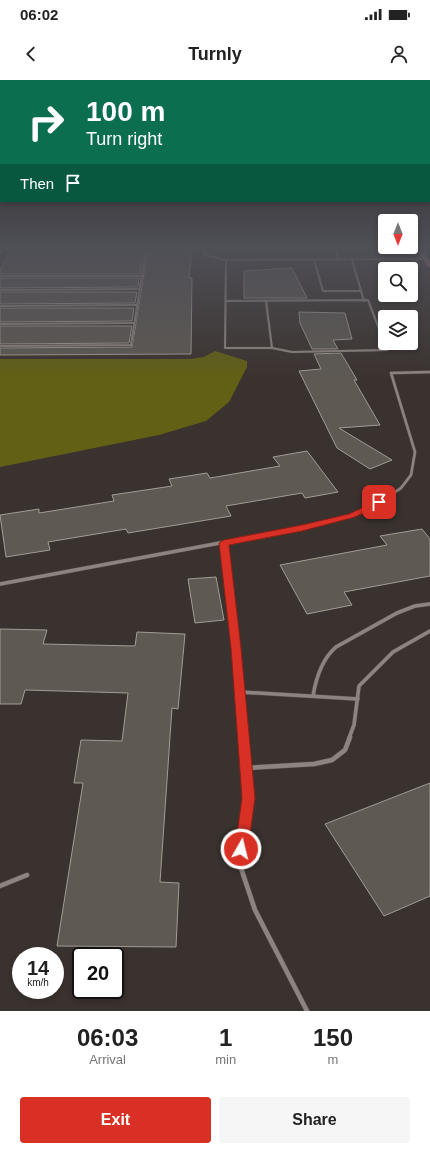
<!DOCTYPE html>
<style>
:root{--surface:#fff;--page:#f6f6f6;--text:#222;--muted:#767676;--accent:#d93025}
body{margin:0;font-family:Arial,sans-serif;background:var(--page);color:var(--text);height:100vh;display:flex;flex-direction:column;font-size:15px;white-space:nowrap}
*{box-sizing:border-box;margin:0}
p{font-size:13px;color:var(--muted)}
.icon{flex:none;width:22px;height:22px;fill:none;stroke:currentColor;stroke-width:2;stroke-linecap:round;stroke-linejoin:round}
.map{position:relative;height:931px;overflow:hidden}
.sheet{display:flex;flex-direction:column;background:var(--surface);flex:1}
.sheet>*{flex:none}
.banner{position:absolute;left:0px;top:0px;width:430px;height:122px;box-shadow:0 2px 6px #0003;background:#0b6e4f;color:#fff;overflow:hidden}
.needle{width:26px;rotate:180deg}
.controls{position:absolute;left:378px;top:134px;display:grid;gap:8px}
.controls a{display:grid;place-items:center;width:40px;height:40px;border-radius:4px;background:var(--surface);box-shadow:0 2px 6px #0003;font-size:20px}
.speed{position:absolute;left:12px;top:867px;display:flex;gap:8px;font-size:20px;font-weight:700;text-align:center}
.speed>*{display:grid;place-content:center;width:52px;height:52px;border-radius:50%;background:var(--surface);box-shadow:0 2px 6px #0003;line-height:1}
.speed small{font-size:10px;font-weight:400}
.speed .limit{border:2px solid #111;border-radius:6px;background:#fff;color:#111}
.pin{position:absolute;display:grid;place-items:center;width:34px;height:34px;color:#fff;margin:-17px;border-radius:8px;box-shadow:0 2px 6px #0006}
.me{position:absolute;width:44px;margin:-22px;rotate:8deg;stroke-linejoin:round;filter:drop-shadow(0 0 3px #0008)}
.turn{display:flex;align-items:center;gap:14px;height:84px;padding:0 20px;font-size:18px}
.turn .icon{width:52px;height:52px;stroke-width:2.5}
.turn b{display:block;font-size:28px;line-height:34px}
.then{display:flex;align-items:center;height:38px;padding:0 20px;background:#0003;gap:8px;font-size:15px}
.eta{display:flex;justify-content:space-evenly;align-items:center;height:68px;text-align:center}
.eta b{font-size:24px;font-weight:600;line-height:28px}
.primary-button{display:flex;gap:8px;margin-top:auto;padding:8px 20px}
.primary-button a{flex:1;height:46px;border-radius:4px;background:var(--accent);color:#fff;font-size:16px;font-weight:600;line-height:46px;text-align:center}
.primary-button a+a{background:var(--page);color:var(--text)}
.status{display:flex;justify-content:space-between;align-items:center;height:28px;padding:0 20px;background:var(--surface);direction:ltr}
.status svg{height:11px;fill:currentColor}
header{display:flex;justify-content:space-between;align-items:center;height:52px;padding:0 20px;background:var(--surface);font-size:18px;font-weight:600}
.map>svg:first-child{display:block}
</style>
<div class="status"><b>06:02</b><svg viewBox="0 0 49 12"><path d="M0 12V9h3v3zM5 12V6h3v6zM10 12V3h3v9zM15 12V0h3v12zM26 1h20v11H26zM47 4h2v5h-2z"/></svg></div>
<header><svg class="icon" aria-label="back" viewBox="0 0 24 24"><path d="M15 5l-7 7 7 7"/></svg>Turnly<svg class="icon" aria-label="person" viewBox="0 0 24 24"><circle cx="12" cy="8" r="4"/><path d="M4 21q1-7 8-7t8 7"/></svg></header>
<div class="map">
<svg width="430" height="931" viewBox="0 0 430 931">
<rect width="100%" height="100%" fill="#3a322e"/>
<polygon fill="#626014" points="215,271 247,281 247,287 229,322 206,341 159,355 0,387 0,279 190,279 204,277"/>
<g fill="#5e5952" stroke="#a29c94">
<polygon points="11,169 143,169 140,194 0,194 0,190"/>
<polygon points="148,169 192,169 189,198 192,198 191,274 0,275 0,268 132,267"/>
<polygon points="292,188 307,218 244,218 244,191"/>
<polygon points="0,198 139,198 138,207 0,208"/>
<polygon points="0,212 137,212 135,223 0,224"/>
<polygon points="0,228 134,228 132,241 0,242"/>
<polygon points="299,232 345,233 352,259 333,260 338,269 312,269 300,243"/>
<polygon points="0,246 132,246 129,263 0,264"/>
<polygon points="341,273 357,300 354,300 380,345 339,348 392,380 370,389 337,368 299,291 321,289 314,274"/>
<polygon points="307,371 338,412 305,418 302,413 226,426 231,436 128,453 126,449 48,462 50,470 6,477 0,435 39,429 39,433 114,421 112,415 172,406 169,399 207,393 210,398 280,386 273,377"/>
<polygon points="422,449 430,459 430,496 344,512 352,525 307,534 280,485 387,465 380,456"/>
<polygon points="216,497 224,540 195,543 188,499"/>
<polygon points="0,549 47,550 43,564 135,566 137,552 185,554 178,629 172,628 160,802 179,803 176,867 57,866 83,703 74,703 81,660 122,661 128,613 25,610 21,624 0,624"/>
<polygon points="430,703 430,816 384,836 325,744"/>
</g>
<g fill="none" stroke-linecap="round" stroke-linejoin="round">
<defs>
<g id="service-far3">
<polyline points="205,169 205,175 226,180 425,179"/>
<polyline points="336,169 339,180"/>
<polyline points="0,173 2,169"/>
<polyline points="226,180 225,268 272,268 292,272 387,270 368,220 226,221"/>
<polyline points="314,180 323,211 361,211"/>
<polyline points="352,180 364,221"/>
<polyline points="0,196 142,196"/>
<polyline points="0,210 140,209"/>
<polyline points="266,221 272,268"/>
<polyline points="0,226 137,225"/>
<polyline points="0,244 134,243"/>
<polyline points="0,266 131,265 146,169"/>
</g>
<polyline id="service-far2" points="295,449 352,436 379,423 401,408 411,395 415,372 391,293 430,292"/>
<g id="service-far1">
<polyline points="224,463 236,568 244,658"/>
<polyline points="0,504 300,448"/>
<polyline points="240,612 358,619"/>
<path d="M313,616C316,598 322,579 336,567L397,533L415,526L430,524"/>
<polyline points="349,658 354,645 359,606 393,572 430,551"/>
</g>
<g id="service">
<polyline points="244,657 249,718 239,782 255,830 307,931"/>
<polyline points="246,688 314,684 332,680 345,670 350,657"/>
<polyline points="0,806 27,795"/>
</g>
<polygon id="primary" points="417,169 423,169 430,181 430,188 427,186"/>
</defs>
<use href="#service-far3" stroke="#554e4a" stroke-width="2.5"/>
<use href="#service-far2" stroke="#554e4a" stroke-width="3.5"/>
<use href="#service-far1" stroke="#554e4a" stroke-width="4.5"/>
<use href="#service" stroke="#554e4a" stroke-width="5.5"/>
<use href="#primary" stroke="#554e4a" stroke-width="1"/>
<use href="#service-far3" stroke="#8d847f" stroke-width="2"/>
<use href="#service-far2" stroke="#8d847f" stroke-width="2.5"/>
<use href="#service-far1" stroke="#8d847f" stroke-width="3.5"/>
<use href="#service" stroke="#8d847f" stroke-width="4.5"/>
<use href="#primary" fill="#b88689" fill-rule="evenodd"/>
</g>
<linearGradient id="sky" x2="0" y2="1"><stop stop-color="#201c19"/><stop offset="0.56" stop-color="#4f4f57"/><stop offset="1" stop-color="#4f4f57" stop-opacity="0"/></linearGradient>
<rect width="430" height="300" fill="url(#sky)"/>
<polygon fill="#d93025" stroke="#8d1f18" points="379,420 384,422 382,424 355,437 302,451 229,465 241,568 255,718 248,769 246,773 241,775 237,773 235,769 242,718 231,568 219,463 224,460 302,445 349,434"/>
</svg>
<div class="controls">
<a><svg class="needle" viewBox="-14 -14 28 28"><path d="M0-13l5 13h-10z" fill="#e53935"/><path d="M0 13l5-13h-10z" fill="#767676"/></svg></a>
<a><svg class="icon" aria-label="search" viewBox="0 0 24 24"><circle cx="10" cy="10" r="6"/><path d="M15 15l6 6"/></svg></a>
<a><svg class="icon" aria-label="layers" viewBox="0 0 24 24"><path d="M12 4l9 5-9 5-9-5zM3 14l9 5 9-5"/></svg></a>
</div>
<div class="speed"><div>14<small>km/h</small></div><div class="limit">20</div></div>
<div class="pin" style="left:379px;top:422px;background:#d93025"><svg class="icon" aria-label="arrive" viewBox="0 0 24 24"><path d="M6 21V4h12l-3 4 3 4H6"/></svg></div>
<svg class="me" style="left:241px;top:769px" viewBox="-20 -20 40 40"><circle r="17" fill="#d93025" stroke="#fff" stroke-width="3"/><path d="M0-11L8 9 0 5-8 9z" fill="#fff"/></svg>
<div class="banner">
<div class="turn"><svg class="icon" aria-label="right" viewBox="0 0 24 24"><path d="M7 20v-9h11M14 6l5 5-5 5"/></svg><div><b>100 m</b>Turn right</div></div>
<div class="then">Then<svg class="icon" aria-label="arrive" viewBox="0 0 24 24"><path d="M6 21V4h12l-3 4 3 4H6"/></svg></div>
</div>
</div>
<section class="sheet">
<div class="eta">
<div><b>06:03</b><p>Arrival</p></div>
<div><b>1</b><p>min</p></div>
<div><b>150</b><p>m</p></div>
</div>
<div class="primary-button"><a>Exit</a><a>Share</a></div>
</section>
